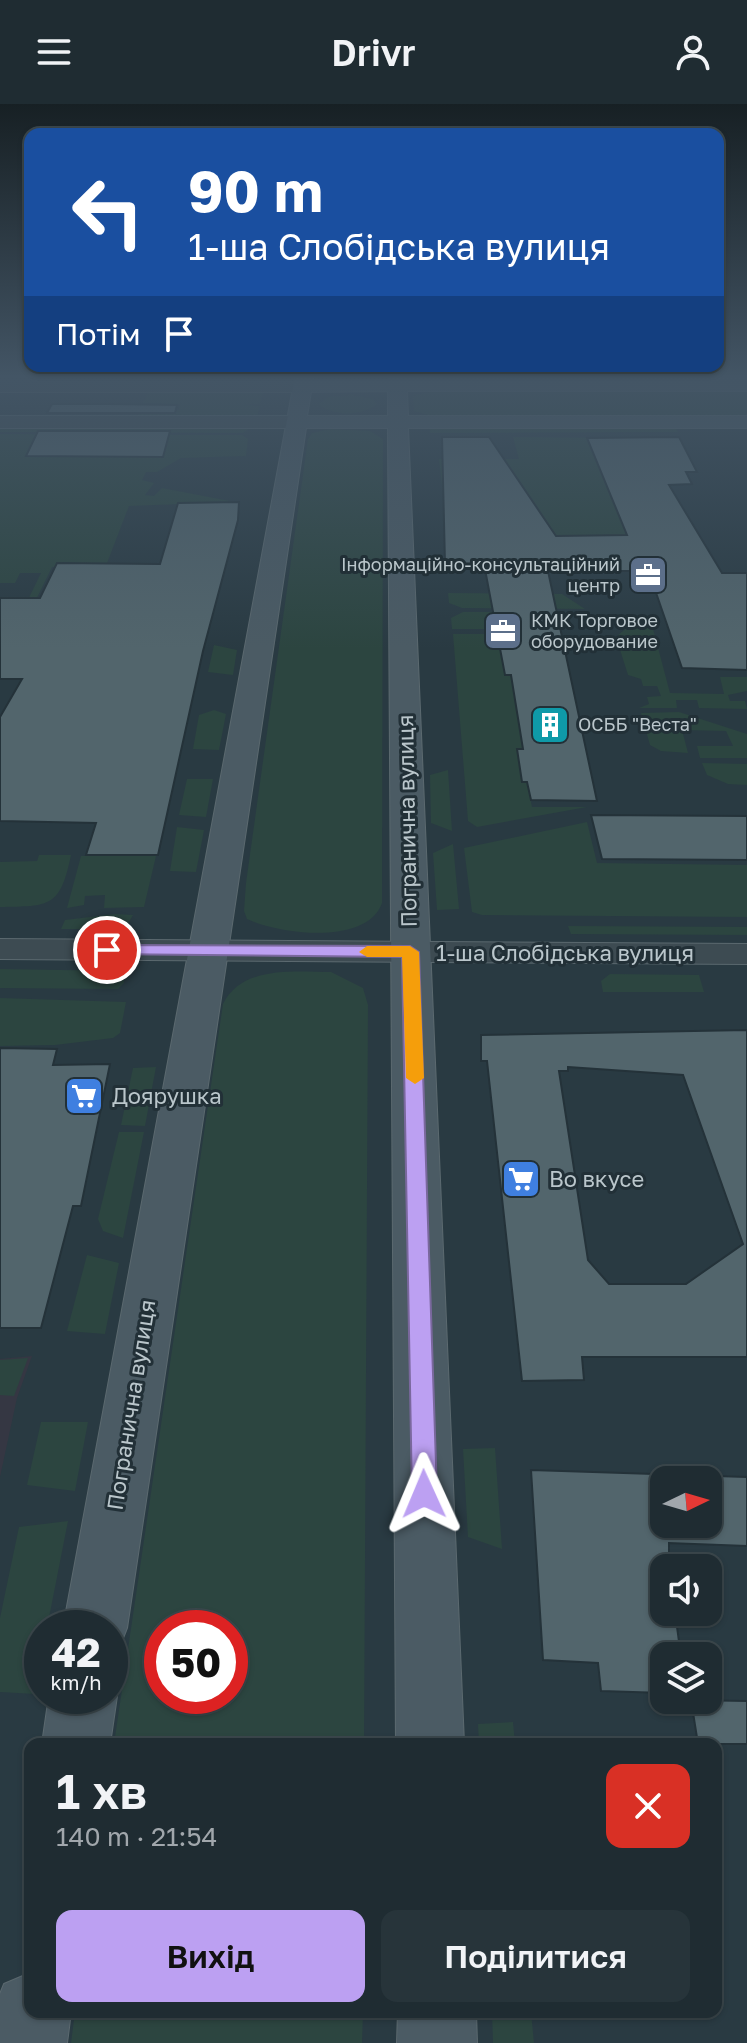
<!DOCTYPE html>
<html lang="uk">
<meta charset="utf-8">
<style>
:root{--surface:#1f2c32;--page:#27343a;--text:#f1f3f6;--muted:#a1a7ac;--line:#3c484d;--accent:#bca0f2}
body{margin:0;font-family:"Golos Text",sans-serif;background:var(--page);color:var(--text);height:100vh;display:flex;flex-direction:column;font-size:30px;white-space:nowrap}
*{box-sizing:border-box;margin:0}
p{font-size:26px;color:var(--muted)}
.icon{flex:none;width:44px;height:44px;fill:none;stroke:currentColor;stroke-width:2;stroke-linecap:round;stroke-linejoin:round}
.map{position:relative;flex:1;overflow:hidden}
.details{position:absolute;left:24px;top:1634px;width:698px;height:280px;display:flex;flex-direction:column;background:var(--surface);border-radius:16px;box-shadow:0 2px 6px #0004,0 0 0 2px var(--line)}
.details>*{flex:none}
.top-card{position:absolute;left:24px;top:24px;width:700px;height:244px;border-radius:16px;box-shadow:0 2px 6px #0004,0 0 0 2px var(--line);background:#1a4fa0;color:#fff;overflow:hidden}
.needle{width:52px;rotate:85deg}
.controls{position:absolute;left:650px;top:1362px;display:grid;gap:16px}
.controls a{display:grid;place-items:center;width:72px;height:72px;border-radius:16px;background:var(--surface);box-shadow:0 2px 6px #0004,0 0 0 2px var(--line);font-size:40px}
.speed{position:absolute;left:24px;top:1506px;display:flex;gap:16px;font-size:40px;font-weight:700;text-align:center}
.speed>*{display:grid;place-content:center;width:104px;height:104px;border-radius:50%;background:var(--surface);box-shadow:0 2px 6px #0004,0 0 0 2px var(--line);line-height:1}
.speed small{font-size:20px;font-weight:400}
.speed .limit{border:12px solid #d22;background:#fff;color:#111}
.pin{position:absolute;display:grid;place-items:center;width:68px;height:68px;color:#fff;margin:-34px;border:4px solid #fff;border-radius:50%;box-shadow:0 2px 8px #0007}
.me{position:absolute;width:88px;margin:-44px;rotate:359deg;stroke-linejoin:round;filter:drop-shadow(0 0 6px #0008)}
.turn{display:flex;align-items:center;gap:28px;height:168px;padding:0 32px;font-size:36px}
.turn .icon{width:104px;height:104px;stroke-width:2.5}
.turn b{display:block;font-size:56px;line-height:68px}
.then{display:flex;align-items:center;height:76px;padding:0 32px;background:#0003;gap:16px;font-size:30px}
.round{display:grid;place-items:center;flex:none;width:84px;height:84px;border-radius:16px;background:var(--page)}
.summary{display:flex;align-items:center;justify-content:space-between;height:136px;padding:0 32px}
h1{font-size:48px;font-weight:600;line-height:60px}
.cta{display:flex;gap:16px;margin-top:auto;padding:16px 32px}
.cta a{flex:1;height:92px;border-radius:16px;background:var(--accent);color:#111;font-size:32px;font-weight:600;line-height:92px;text-align:center}
.cta a+a{background:var(--page);color:var(--text)}
header{display:flex;justify-content:space-between;align-items:center;height:104px;padding:0 32px;background:var(--surface);font-size:36px;font-weight:600}
.map>svg:first-child{display:block}
</style>
<header><svg class="icon" aria-label="menu" viewBox="0 0 24 24"><path d="M4 6h16M4 12h16M4 18h16"/></svg>Drivr<svg class="icon" aria-label="person" viewBox="0 0 24 24"><circle cx="12" cy="8" r="4"/><path d="M4 21q1-7 8-7t8 7"/></svg></header>
<div class="map">
<svg width="747" height="1939" viewBox="0 0 747 1939">
<rect width="100%" height="100%" fill="#293a42"/>
<polygon fill="#353743" points="32,1252 17,1294 0,1373 0,1255"/>
<g fill="#2c4540" fill-rule="evenodd">
<polygon points="444,285 747,285 747,313 435,313 414,307 413,292"/>
<polygon points="263,286 260,300 240,301 260,302 257,313 138,311 140,307 179,306 180,300 143,299 148,288"/>
<path d="M352,291L373,295L377,300C363,312 332,313 319,300L328,293Z"/>
<polygon points="0,323 251,323 243,329 0,328"/>
<polygon points="675,323 678,328 430,329 430,325"/>
<path d="M330,325L370,327L383,335L382,799C367,842 279,830 247,815L244,807L246,779L308,335L312,329Z"/>
<polygon points="0,330 242,331 248,335 246,352 181,354 157,368 146,368 142,376 154,379 145,391 154,392 162,384 235,398 129,402 107,459 52,463 27,514 19,514 41,469 20,469 15,479 0,479"/>
<polygon points="513,333 627,334 678,417 596,442 445,409 439,355 519,355"/>
<polygon points="448,489 562,490 585,505 462,504 449,499"/>
<polygon points="463,508 496,508 495,525 452,525 451,514"/>
<polygon points="630,521 652,521 670,589 724,590 720,573 747,573 747,587 728,591 730,597 745,597 747,605 699,604 697,596 676,596 677,604 639,604 649,600 647,593 661,592 657,582 643,582 641,575 628,571 616,533"/>
<polygon points="453,530 499,530 511,571 523,645 517,645 522,678 527,678 532,703 587,703 477,723 468,717"/>
<polygon points="214,541 237,546 233,571 208,568"/>
<polygon points="214,606 226,610 219,646 193,645 199,611"/>
<polygon points="679,608 747,630 747,654 700,654 697,642 733,642 726,627 682,626 688,649 661,647 650,641 641,609"/>
<polygon points="702,659 747,660 747,681 728,680 707,671"/>
<polygon points="448,666 452,727 431,719 430,671"/>
<polygon points="187,675 213,675 206,713 179,711"/>
<polygon points="587,718 597,759 747,761 747,813 482,811 472,808 464,744"/>
<polygon points="177,723 204,726 196,768 170,767"/>
<polygon points="453,740 459,805 437,806 433,749"/>
<path d="M39,751H71C60,804 50,802 0,803V758L37,757Z"/>
<polygon points="81,752 156,752 144,803 104,804 105,791 85,792 84,801 67,804"/>
<polygon points="115,810 133,811 125,825 61,825 65,816"/>
<polygon points="568,822 747,823 747,831 571,830"/>
<polygon points="0,865 123,867 124,879 118,885 0,884"/>
<path d="M331,868L363,884L368,901L364,1640H114L223,900C242,861 295,868 331,868ZM162,1524H230V1592H162Z"/>
<polygon points="610,870 699,871 704,888 603,888 601,877"/>
<polygon points="0,894 126,898 120,929 113,934 55,941 0,942"/>
<polygon points="156,963 145,1022 121,1021 133,964"/>
<polygon points="119,1028 144,1028 123,1134 103,1127 98,1115"/>
<polygon points="87,1151 119,1159 105,1230 67,1227"/>
<polygon points="28,1254 14,1292 0,1291 0,1256"/>
<polygon points="41,1318 88,1318 75,1387 27,1381"/>
<polygon points="495,1344 502,1445 468,1433 463,1345"/>
<polygon points="68,1417 47,1524 42,1524 42,1552 35,1590 0,1588 0,1514 19,1423"/>
<polygon points="513,1618 515,1640 479,1640 478,1620"/>
<polygon points="75,1908 363,1908 362,1939 71,1939"/>
<polygon points="492,1908 531,1908 534,1939 493,1939"/>
</g>
<g fill="#52656c" stroke="#243239" stroke-width="2" fill-rule="evenodd">
<polygon points="52,300 109,300 177,301 175,309 47,309"/>
<polygon points="38,327 170,327 163,353 26,352"/>
<polygon points="442,333 489,333 556,432 627,431 587,334 679,333 697,368 686,368 692,380 669,381 722,469 747,469 747,566 682,564 653,480 646,480 642,467 548,467 597,697 531,696 527,678 522,678 517,645 523,645 511,571 505,571 484,460 445,460"/>
<polygon points="239,398 238,416 203,547 158,751 86,751 96,719 0,717 0,613 22,575 0,575 0,494 40,494 57,459 160,460 178,399"/>
<polygon points="591,711 747,712 747,756 602,755"/>
<path d="M747,926V1253H582L584,1276L522,1277L487,957H481V931ZM568,963L683,971L743,1140L686,1180H609L588,1156L559,967H568Z"/>
<polygon points="0,944 57,945 53,961 110,960 81,1102 73,1102 41,1224 0,1224"/>
<path d="M531,1366L747,1373V1442L669,1439V1464H664V1508H675L681,1552H664V1589L601,1587L598,1559L543,1556ZM664,1376H708V1420H664Z"/>
<polygon points="691,1596 747,1597 747,1640 698,1640"/>
</g>
<g fill="none" stroke-linecap="round" stroke-linejoin="round">
<defs>
<polygon id="minor" points="0,835 747,840 747,860 0,855"/>
<g id="tertiary">
<polygon points="0,276 303,276 312,282 303,288 0,288"/>
<polygon points="0,312 296,312 306,318 296,324 0,324"/>
</g>
<g id="secondary">
<path d="M295,273H313V276H388V273L747,275V287H407L408,312H747V324H408L464,1640H396L388,324H306L127,1524L118,1547L110,1550V1524H63ZM388,287V312H307L311,288Z"/>
<polygon points="110,1576 117,1592 110,1640 42,1640 49,1592 110,1592"/>
<polygon points="30,1869 30,1908 71,1908 67,1939 0,1939 0,1890 4,1880"/>
<polygon points="398,1908 476,1908 477,1939 397,1939"/>
</g>
</defs>
<use href="#minor" stroke="#5b696f" stroke-width="2"/>
<use href="#tertiary" stroke="#5b696f" stroke-width="2"/>
<use href="#secondary" stroke="#5b696f" stroke-width="2"/>
<use href="#minor" fill="#3d4b52" fill-rule="evenodd"/>
<use href="#tertiary" fill="#3d4b52" fill-rule="evenodd"/>
<use href="#secondary" fill="#4b5b64" fill-rule="evenodd"/>
</g>
<linearGradient id="sky" x2="0" y2="1"><stop stop-color="#172024"/><stop offset="0.5" stop-color="#435565"/><stop offset="1" stop-color="#435565" stop-opacity="0"/></linearGradient>
<rect width="747" height="545" fill="url(#sky)"/>
<polygon fill="#bca0f2" stroke="#7a689d" stroke-width="2" points="107,841 410,842 419,848 437,1390 433,1399 424,1402 416,1399 412,1390 402,853 101,850 101,843"/>
<polygon fill="#f59e0b" points="410,842 419,848 424,974 415,980 406,974 402,853 367,853 359,848 367,842"/>
<defs>
<symbol id="office-square" viewBox="-11 -11 22 22"><rect x="-9" y="-9" width="18" height="18" rx="4" fill="#5c6f8a" stroke="#223037"/><path d="M-6-3h4V-5.5h4V-3h4V5H-6ZM-1-4.5V-3h2v-1.5ZM-6 0V1H6V0Z" fill="#fff"/></symbol>
<symbol id="building-square" viewBox="-11 -11 22 22"><rect x="-9" y="-9" width="18" height="18" rx="4" fill="#0f9aa8" stroke="#223037"/><path d="M-4-6H4V6H1V3H-1V6H-4ZM-2.5-4.3h1.7v1.8h-1.7ZM.8-4.3h1.7v1.8H.8ZM-2.5-1h1.7V.8h-1.7ZM.8-1h1.7V.8H.8Z" fill="#fff"/></symbol>
<symbol id="supermarket-square" viewBox="-11 -11 22 22"><rect x="-9" y="-9" width="18" height="18" rx="4" fill="#3f7fe0" stroke="#223037"/><path d="M-6-5.5h2.5l.6 2H6L4.5 2H-2.5L-4.4-4H-6ZM-1.5 3.2a1.3 1.3 0 1 0 .1 0ZM3 3.2a1.3 1.3 0 1 0 .1 0Z" fill="#fff"/></symbol>
</defs>
<g fill-rule="evenodd">
<use href="#office-square" x="626" y="449" width="44" height="44"/>
<use href="#office-square" x="481" y="505" width="44" height="44"/>
<use href="#building-square" x="528" y="599" width="44" height="44"/>
<use href="#supermarket-square" x="62" y="970" width="44" height="44"/>
<use href="#supermarket-square" x="499" y="1053" width="44" height="44"/>
</g>
<g text-anchor="middle" stroke-width="6" stroke-linejoin="round" paint-order="stroke">
<g font-size="18" fill="#bac6cb" stroke="#223037" text-anchor="start">
<text x="620" y="467" text-anchor="end">Інформаційно-консультаційний<tspan x="620" dy="21">центр</tspan></text>
<text x="531" y="523">КМК Торговое<tspan x="531" dy="21">оборудование</tspan></text>
<text x="578" y="627">ОСББ "Веста"</text>
</g>
<g font-size="22" fill="#bac6cb" stroke="#223037">
<text transform="translate(407 717) rotate(-91)" y="8">Погранична вулиця</text>
<text x="565" y="857">1-ша Слобідська вулиця</text>
<text transform="translate(131 1301) rotate(-81)" y="8">Погранична вулиця</text>
</g>
<g font-size="22" fill="#bac6cb" stroke="#223037" text-anchor="start">
<text x="112" y="1000">Доярушка</text>
<text x="549" y="1083">Во вкусе</text>
</g>
</g>
</svg>
<div class="controls">
<a><svg class="needle" viewBox="-14 -14 28 28"><path d="M0-13l5 13h-10z" fill="#e53935"/><path d="M0 13l5-13h-10z" fill="#a1a7ac"/></svg></a>
<a><svg class="icon" aria-label="sound" viewBox="0 0 24 24"><path d="M4 9h4l5-4v14l-5-4H4zM17 9q2 3 0 6"/></svg></a>
<a><svg class="icon" aria-label="layers" viewBox="0 0 24 24"><path d="M12 4l9 5-9 5-9-5zM3 14l9 5 9-5"/></svg></a>
</div>
<div class="speed"><div>42<small>km/h</small></div><div class="limit">50</div></div>
<div class="pin" style="left:107px;top:846px;background:#d93025"><svg class="icon" aria-label="arrive" viewBox="0 0 24 24"><path d="M6 21V4h12l-3 4 3 4H6"/></svg></div>
<svg class="me" style="left:424px;top:1390px" viewBox="-20 -20 40 40"><path d="M0-17L14 15 0 8-14 15z" fill="#bca0f2" stroke="#fff" stroke-width="4"/></svg>
<div class="top-card">
<div class="turn"><svg class="icon" aria-label="left" viewBox="0 0 24 24"><path d="M17 20v-9H6M10 6l-5 5 5 5"/></svg><div><b>90 m</b>1-ша Слобідська вулиця</div></div>
<div class="then">Потім<svg class="icon" aria-label="arrive" viewBox="0 0 24 24"><path d="M6 21V4h12l-3 4 3 4H6"/></svg></div>
</div>
<section class="details">
<div class="summary"><div><h1>1 хв</h1><p>140 m · 21:54</p></div><a class="round" style="background:#d93025;color:#fff"><svg class="icon" aria-label="close" viewBox="0 0 24 24"><path d="M6 6l12 12M18 6L6 18"/></svg></a></div>
<div class="cta"><a>Вихід</a><a>Поділитися</a></div>
</section>
</div>
